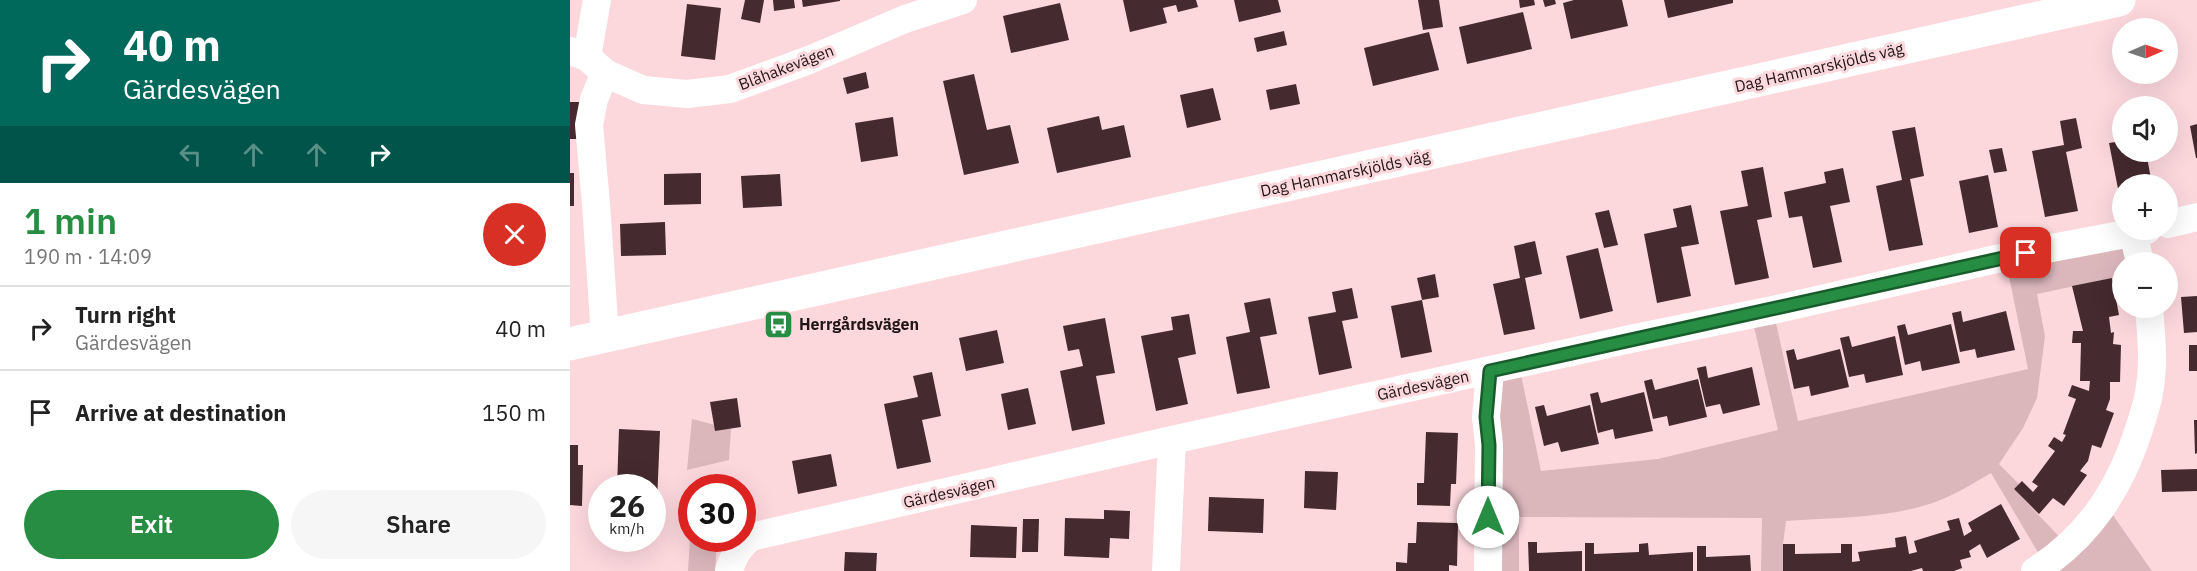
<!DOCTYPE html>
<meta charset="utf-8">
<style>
:root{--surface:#fff;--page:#f6f6f6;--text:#222;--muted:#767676;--line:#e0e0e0;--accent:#268d43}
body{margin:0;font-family:"IBM Plex Sans",sans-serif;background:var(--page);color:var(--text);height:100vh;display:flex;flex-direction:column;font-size:22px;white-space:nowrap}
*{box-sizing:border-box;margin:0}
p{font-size:20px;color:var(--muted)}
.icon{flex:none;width:33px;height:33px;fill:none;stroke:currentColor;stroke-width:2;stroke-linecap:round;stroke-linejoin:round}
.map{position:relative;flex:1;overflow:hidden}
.drawer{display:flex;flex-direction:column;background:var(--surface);width:570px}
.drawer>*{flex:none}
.hud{background:#00695c;color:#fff;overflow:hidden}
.needle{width:39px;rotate:88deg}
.fabs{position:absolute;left:1542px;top:18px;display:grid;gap:12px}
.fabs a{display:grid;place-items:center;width:66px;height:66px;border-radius:50%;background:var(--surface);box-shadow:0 6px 24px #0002;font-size:30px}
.speed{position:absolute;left:18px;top:474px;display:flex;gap:12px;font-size:30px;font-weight:700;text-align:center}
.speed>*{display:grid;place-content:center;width:78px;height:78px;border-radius:50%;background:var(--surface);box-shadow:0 6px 24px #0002;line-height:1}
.speed small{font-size:15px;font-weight:400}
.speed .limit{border:9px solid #d22;background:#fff;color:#111}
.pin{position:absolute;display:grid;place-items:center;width:51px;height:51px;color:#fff;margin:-26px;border-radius:12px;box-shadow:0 3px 9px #0006}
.me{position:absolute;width:66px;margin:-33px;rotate:0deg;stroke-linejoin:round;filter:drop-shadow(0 0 4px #0008)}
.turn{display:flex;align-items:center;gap:21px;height:126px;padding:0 24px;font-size:27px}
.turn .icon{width:78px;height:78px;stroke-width:2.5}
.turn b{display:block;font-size:42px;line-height:51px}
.lanes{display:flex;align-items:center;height:57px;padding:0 24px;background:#0003;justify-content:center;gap:30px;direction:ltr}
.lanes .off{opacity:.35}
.round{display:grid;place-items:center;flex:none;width:63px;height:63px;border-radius:32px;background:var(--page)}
.summary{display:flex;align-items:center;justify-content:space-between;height:102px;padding:0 24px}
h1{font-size:36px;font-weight:600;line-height:45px;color:var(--accent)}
.primary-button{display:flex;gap:12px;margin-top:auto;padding:12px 24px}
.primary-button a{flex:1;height:69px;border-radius:36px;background:var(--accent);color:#fff;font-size:24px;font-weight:600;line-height:69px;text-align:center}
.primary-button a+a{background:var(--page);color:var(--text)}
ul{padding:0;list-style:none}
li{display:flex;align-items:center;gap:18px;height:84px;padding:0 24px;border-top:2px solid var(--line)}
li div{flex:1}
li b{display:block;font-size:22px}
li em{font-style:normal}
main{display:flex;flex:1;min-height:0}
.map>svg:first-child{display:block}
</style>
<main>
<section class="drawer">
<div class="hud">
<div class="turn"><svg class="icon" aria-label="right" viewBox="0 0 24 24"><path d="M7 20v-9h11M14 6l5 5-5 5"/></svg><div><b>40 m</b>Gärdesvägen</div></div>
<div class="lanes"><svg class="icon off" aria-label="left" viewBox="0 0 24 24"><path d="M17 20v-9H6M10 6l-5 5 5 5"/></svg><svg class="icon off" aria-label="ahead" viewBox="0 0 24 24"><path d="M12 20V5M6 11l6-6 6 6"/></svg><svg class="icon off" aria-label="ahead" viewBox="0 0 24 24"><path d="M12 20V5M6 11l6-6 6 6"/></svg><svg class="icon" aria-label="right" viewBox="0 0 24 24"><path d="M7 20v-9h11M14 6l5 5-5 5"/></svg></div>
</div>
<div class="summary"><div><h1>1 min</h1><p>190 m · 14:09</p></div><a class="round" style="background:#d93025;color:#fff"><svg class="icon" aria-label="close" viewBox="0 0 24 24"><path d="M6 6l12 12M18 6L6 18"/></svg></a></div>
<ul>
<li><svg class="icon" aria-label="right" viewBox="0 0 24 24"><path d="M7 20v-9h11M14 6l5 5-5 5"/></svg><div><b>Turn right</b><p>Gärdesvägen</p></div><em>40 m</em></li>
<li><svg class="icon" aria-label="arrive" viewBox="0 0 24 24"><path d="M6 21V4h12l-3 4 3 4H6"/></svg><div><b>Arrive at destination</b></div><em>150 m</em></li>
</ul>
<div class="primary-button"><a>Exit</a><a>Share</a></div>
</section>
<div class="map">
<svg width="1627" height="571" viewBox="0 0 1627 571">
<rect width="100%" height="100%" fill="#fcd8dd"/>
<g fill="#dbb7bc">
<path d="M1563,233L1570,262H1552V276L1467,294L1475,336L1467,398L1453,428L1429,464L1449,484L1444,489L1498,546L1535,504L1582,571H1479L1421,473C1404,483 1386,494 1368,501C1320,519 1266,517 1216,521L1213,544V571H1191L1192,518L949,517V571H918L920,371L949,365L971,471L1088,459L1208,430L1181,314L1203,310L1228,421L1458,369L1435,257Z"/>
<polygon points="122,419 161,429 159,460 117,470"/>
<polygon points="120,539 147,540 145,571 118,571"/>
</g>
<g fill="#452a2f">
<polygon points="175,0 194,0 190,23 171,19"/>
<polygon points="203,0 224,0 225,8 204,11"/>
<polygon points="232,0 270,0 270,1 233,7"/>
<polygon points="553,0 626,0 628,7 608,12 606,5 593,8 597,23 560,32"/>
<polygon points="664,0 708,0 711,12 669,22"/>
<polygon points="848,0 869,0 873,27 853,30"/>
<polygon points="949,0 964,0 965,5 950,8"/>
<polygon points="973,0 985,0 986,4 975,7"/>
<polygon points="1004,0 1052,0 1058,26 1001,39 993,3"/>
<polygon points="1094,0 1163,0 1163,3 1098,18"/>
<polygon points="490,3 499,40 441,53 433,16"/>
<polygon points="117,4 151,8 145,60 111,56"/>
<polygon points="953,12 962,49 897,64 889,27"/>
<polygon points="714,31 717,45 687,52 684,38"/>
<polygon points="859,32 869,70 803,86 794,48"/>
<polygon points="296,72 299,88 277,94 273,78"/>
<polygon points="404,74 417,130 440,125 449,163 394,175 373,81"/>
<polygon points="726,84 730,104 700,110 696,90"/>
<polygon points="643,88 651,120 617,128 610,95"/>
<rect x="0" y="102" width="12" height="37"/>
<polygon points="529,116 532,130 554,125 561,157 487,173 477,128"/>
<polygon points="323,117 328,156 291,162 285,123"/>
<polygon points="1506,118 1512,148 1496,152 1508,211 1475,217 1462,151 1494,145 1490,121"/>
<polygon points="1627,124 1627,158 1626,158 1620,126"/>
<polygon points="1345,127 1354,176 1340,179 1353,245 1319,251 1306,186 1332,180 1322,131"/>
<polygon points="1552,141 1552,152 1576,152 1582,184 1552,184 1552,199 1550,199 1539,143"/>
<polygon points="1432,148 1437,171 1424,173 1419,150"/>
<polygon points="1193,167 1202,217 1187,220 1199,278 1165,285 1150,211 1178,206 1171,171"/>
<polygon points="1273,168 1280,202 1260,206 1272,262 1243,268 1232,216 1219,218 1214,192 1256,183 1254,172"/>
<rect x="0" y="173" width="4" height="33"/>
<polygon points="131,173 131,204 94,205 94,174"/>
<polygon points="210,174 212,206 173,208 171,176"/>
<polygon points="1418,175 1428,227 1399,233 1389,181"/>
<polygon points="1121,205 1129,244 1111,247 1121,296 1087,303 1074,234 1107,227 1103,209"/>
<polygon points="1039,210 1048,245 1034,248 1025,213"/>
<polygon points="95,222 96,255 51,256 50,224"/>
<polygon points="965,241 972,274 955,278 965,329 934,335 923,284 950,278 944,246"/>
<polygon points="1028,248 1043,311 1010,319 996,256"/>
<polygon points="865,274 869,297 852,300 847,278"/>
<polygon points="1542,278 1549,315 1539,317 1541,333 1544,332 1543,344 1551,345 1550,382 1540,382 1540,399 1536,410 1544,413 1531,448 1522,445 1518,461 1510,471 1517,475 1494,506 1483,498 1469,514 1444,489 1452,481 1463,492 1468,486 1462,482 1485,451 1478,446 1484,437 1492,442 1496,435 1493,434 1506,399 1498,396 1502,385 1519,391 1520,381 1510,381 1511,343 1502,343 1503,331 1513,331 1502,286"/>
<polygon points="782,288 788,318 772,321 782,368 749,375 738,317 766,312 762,292"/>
<polygon points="1627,296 1627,332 1614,333 1611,297"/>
<polygon points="700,298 707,334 690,337 700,388 667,394 656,337 680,332 674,303"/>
<polygon points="852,300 862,352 831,358 821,306"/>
<polygon points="1391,311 1393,322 1436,311 1445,350 1407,358 1405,349 1390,352 1382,313"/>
<polygon points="619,314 626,354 608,358 618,404 586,411 571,336 603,330 601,317"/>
<polygon points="535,318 545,373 526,376 535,424 502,431 490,371 513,366 509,349 498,351 493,326"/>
<polygon points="1335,324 1338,335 1381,324 1390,363 1352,371 1350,361 1335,365 1327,326"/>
<polygon points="427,330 434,363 396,371 389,338"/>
<polygon points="1279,336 1282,347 1325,336 1333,375 1296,383 1294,374 1279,377 1270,338"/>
<rect x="1619" y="345" width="8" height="26"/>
<polygon points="1224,349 1227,360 1270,349 1279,387 1241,396 1239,386 1224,389 1216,351"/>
<polygon points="1136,366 1138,378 1182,367 1190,405 1153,414 1150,404 1136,407 1127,368"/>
<polygon points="362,372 371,416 352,420 361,462 327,469 314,404 348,397 343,376"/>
<polygon points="1082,379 1085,390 1128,379 1137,417 1099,426 1097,416 1083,419 1074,381"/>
<polygon points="458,388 466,424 438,430 431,394"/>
<polygon points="1028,392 1031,403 1074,392 1083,431 1045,439 1043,429 1028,433 1020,394"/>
<polygon points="167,398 171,427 145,431 140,402"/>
<polygon points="974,405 977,416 1020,405 1029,444 991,452 988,442 974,446 965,407"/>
<polygon points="1624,420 1627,420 1627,453 1625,454"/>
<polygon points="49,429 90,431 87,502 82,502 82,488 47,488"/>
<polygon points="856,432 888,433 886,484 881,484 880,506 847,505 847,483 854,483"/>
<polygon points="0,445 8,445 8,465 13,465 12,506 0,505"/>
<polygon points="261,454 267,486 228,494 222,461"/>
<polygon points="1627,469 1627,491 1592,492 1591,470"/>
<polygon points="735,471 768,472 766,510 734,508"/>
<polygon points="639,497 694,499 693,533 638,531"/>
<polygon points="1431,504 1450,539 1417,558 1410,544 1399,551 1401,557 1390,560 1392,568 1384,571 1353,571 1352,568 1341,571 1213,571 1213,544 1225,544 1225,554 1271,553 1271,544 1282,544 1282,562 1290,561 1288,552 1326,547 1325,538 1336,536 1339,554 1347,552 1344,541 1380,530 1377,521 1389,518 1394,536 1402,531 1398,523"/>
<polygon points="534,510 560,511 559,539 540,538 539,558 494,556 495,518 534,519"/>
<polygon points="453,519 469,519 468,552 452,552"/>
<polygon points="847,522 888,523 887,566 879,565 879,571 826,571 826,562 837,563 838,543 846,543"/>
<polygon points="401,525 447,527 446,558 400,557"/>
<polygon points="958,542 967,542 967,553 1012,551 1012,571 959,571"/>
<polygon points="1015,543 1024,543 1024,554 1069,552 1069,544 1078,543 1079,555 1123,552 1123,571 1015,571"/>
<polygon points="1127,546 1136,546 1136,557 1180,555 1181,571 1127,571"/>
<polygon points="275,552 307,553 306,571 274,571"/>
</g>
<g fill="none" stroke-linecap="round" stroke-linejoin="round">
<g stroke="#fff" stroke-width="28">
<polyline points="0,51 17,57 35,73 73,90 117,94 160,89 239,60 335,19 393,0"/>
<polyline points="17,57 27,0"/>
<polyline points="1598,224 1627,217"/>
<polyline points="1563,233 1570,262"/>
<polyline points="35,336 26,204 19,125 24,99 35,73"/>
<path d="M159,571C163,556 169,547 181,537L602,440L1065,338L1203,310L1435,257L1577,230"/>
<polyline points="596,571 602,440"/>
<polyline points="918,571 919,445 916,417 920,371"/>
<path d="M1465,571C1520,536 1551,487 1570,426C1574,413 1579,399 1580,386C1584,360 1581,333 1579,308"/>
</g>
<polyline stroke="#fff" stroke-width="33" points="0,344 1549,0"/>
</g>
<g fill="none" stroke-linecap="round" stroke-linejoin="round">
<defs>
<polyline id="route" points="918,517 919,445 916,417 920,371 1456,253"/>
</defs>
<use href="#route" stroke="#195c2c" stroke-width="15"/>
<use href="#route" stroke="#268d43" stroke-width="10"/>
</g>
<defs>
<symbol id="bus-square" viewBox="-11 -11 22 22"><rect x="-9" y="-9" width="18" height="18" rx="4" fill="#268d43" stroke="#fcd8dd"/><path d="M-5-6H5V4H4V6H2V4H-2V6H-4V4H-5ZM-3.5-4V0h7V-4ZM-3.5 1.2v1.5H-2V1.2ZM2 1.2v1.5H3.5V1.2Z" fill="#fff"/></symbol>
</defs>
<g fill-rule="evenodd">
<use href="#bus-square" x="192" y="308" width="33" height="33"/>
</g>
<g text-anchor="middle" stroke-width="6" stroke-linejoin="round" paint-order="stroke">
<g font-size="16" fill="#211517" stroke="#fcd8dd">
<text transform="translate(216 67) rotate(-21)" y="6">Blåhakevägen</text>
<text transform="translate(1249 67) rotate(-13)" y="6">Dag Hammarskjölds väg</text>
<text transform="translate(775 173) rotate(-12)" y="6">Dag Hammarskjölds väg</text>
<text transform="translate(853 385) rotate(-12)" y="6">Gärdesvägen</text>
<text transform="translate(379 492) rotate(-13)" y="6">Gärdesvägen</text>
</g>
<g font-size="16" font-weight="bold" fill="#211517" stroke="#fcd8dd" text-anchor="start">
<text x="229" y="330">Herrgårdsvägen</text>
</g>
</g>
</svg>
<div class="fabs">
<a><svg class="needle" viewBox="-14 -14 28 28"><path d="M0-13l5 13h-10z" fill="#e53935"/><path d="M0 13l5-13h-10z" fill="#767676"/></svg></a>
<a><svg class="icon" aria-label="sound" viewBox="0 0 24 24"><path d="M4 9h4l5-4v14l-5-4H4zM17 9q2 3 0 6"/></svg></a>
<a>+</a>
<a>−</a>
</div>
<div class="speed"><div>26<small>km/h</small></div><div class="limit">30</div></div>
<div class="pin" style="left:1456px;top:253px;background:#d93025"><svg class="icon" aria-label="arrive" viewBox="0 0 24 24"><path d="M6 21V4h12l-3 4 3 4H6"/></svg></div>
<svg class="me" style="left:918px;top:517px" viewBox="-20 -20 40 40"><circle r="19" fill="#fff"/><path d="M0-13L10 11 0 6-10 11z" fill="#268d43"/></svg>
</div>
</main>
